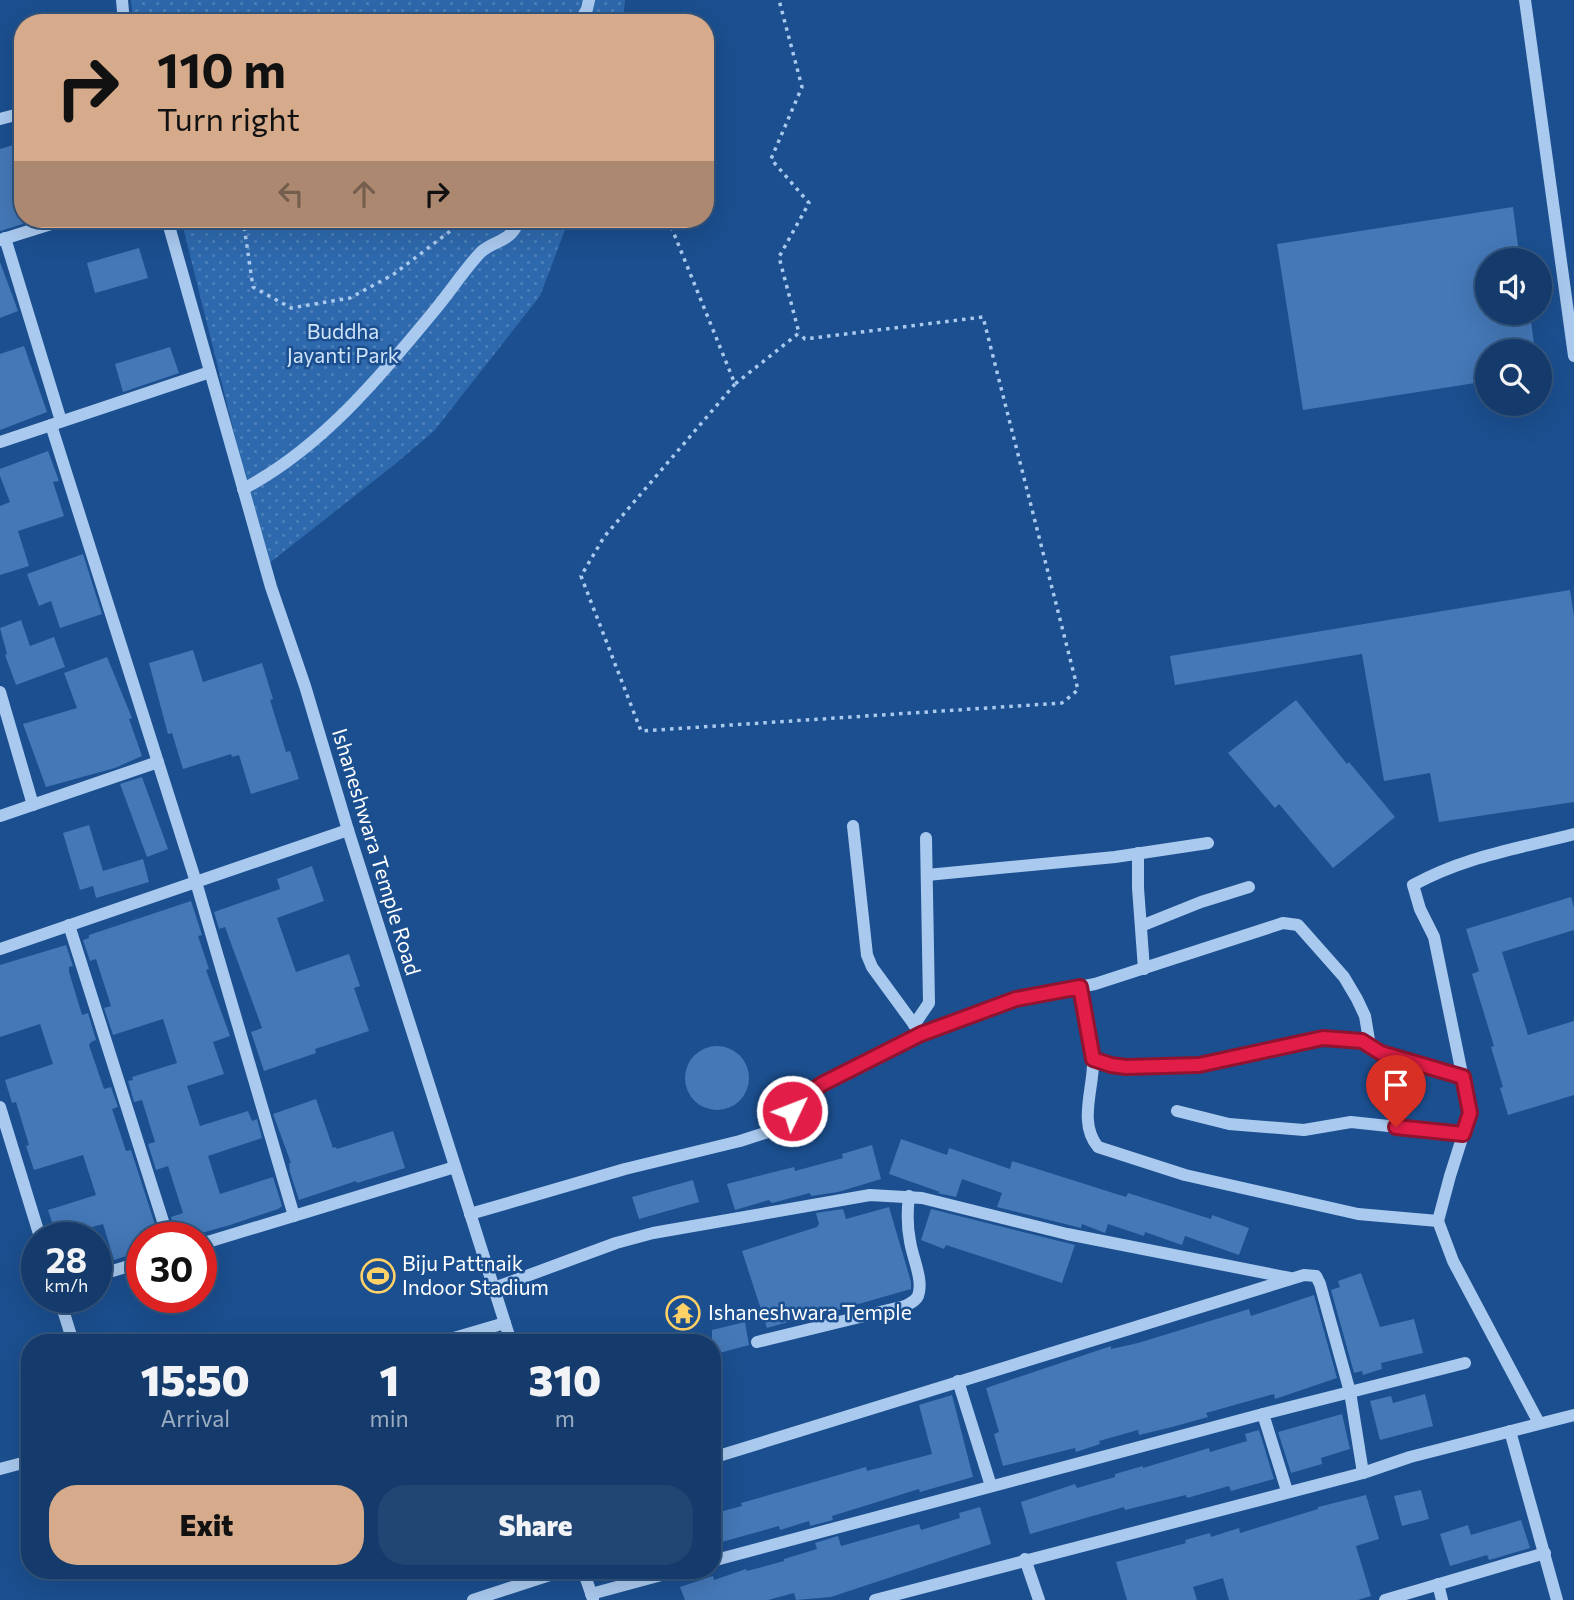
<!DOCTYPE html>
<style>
:root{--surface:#143b6b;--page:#214673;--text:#f1f3f6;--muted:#9dadc1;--line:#33557e;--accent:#d6ab8b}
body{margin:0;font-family:Commissioner,sans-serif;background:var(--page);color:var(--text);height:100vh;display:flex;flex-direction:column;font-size:26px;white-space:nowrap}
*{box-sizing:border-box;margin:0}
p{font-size:23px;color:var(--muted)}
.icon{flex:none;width:38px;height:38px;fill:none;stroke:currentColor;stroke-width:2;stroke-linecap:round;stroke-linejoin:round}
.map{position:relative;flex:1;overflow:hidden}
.details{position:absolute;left:21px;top:1334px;width:700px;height:245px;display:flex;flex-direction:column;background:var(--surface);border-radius:28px;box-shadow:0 7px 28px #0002,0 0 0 2px var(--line)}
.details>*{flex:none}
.guide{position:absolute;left:14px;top:14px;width:700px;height:214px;border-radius:28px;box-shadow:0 7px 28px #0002,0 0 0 2px var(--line);background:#d6ab8b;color:#111;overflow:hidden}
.tools{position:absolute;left:1475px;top:248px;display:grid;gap:14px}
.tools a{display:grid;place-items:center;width:77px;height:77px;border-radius:50%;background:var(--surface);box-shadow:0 7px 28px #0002,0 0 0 2px var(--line);font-size:35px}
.speed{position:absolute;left:21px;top:1222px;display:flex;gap:14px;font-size:35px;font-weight:700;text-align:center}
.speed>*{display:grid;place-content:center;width:91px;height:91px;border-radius:50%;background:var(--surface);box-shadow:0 7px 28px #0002,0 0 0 2px var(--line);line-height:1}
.speed small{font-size:18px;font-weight:400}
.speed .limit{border:10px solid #d22;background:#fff;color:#111}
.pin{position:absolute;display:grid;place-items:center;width:60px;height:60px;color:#fff;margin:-72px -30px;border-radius:50% 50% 50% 0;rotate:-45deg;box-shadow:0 0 7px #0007}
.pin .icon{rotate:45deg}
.me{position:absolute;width:77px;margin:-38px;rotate:47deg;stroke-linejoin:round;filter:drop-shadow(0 0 5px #0008)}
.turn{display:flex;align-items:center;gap:24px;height:147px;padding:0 28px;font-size:32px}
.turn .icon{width:91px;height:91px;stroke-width:2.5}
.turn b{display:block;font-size:49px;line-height:60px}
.lanes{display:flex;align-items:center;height:66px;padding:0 28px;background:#0003;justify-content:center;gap:35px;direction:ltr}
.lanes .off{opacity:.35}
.eta{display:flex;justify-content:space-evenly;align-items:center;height:119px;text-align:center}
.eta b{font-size:42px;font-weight:800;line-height:49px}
.primary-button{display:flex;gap:14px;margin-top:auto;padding:14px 28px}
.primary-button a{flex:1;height:80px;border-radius:28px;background:var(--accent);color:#111;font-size:28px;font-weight:800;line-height:80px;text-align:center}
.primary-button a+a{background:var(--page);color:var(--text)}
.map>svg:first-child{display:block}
</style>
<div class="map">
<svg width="1574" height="1600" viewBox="0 0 1574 1600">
<defs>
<pattern id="park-dots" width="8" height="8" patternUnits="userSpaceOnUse" patternTransform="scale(1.75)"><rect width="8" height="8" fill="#2e69ad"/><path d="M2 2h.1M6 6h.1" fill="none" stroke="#4d80b9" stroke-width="1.8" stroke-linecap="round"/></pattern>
</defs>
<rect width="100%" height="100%" fill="#1b4f8f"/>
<g fill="url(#park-dots)">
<polygon points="131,0 625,0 623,23 133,23"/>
<polygon points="181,219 569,219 540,296 434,431 394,465 267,565"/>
</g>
<g fill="#4478b7">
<polygon points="17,144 23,165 23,224 0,231 0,149"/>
<polygon points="1513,207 1520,261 1488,261 1488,313 1530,313 1535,352 1488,352 1488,381 1303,410 1277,244"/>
<polygon points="139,248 148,278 95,293 87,263"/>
<polygon points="0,262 18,311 0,318"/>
<polygon points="24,346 47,412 0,430 0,354"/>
<polygon points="170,347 179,373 123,392 115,364"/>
<polygon points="48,451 59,481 53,482 64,516 18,531 29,566 0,575 0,506 10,502 0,476 0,469"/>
<polygon points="83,554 102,614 60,628 51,601 39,606 27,574"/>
<polygon points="1570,590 1574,616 1574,802 1439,822 1430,773 1384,781 1362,654 1175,685 1170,656"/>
<polygon points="21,620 30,646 54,637 65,667 16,685 5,655 7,654 0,628"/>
<polygon points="193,650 203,682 262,663 273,699 270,700 286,752 290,751 299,779 251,794 239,755 232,757 231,754 183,769 172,733 168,734 149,663"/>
<polygon points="107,657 132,718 129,719 142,756 115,768 46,787 23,724 77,708 64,673"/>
<polygon points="1296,700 1347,764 1349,762 1395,817 1333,868 1279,804 1275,808 1228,753"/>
<polygon points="142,777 168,849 147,857 120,784"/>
<polygon points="89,825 103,871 143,859 149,882 96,898 93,886 80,890 63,833"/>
<polygon points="312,866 324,901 277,918 296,972 349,954 360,986 354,988 369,1031 315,1049 316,1053 264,1071 251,1032 262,1028 225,927 219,929 214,912 280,889 277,879"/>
<polygon points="1571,897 1574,908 1574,930 1502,952 1528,1035 1574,1021 1574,1095 1508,1115 1500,1088 1503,1087 1491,1047 1494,1046 1472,974 1479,971 1466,929"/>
<polygon points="191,901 202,935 198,936 209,969 206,970 230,1036 213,1042 224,1074 187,1086 200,1126 248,1111 252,1121 257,1119 262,1138 208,1156 220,1194 273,1177 282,1206 278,1209 230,1225 187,1237 177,1237 171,1217 183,1213 168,1166 156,1170 148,1144 155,1142 142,1100 134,1102 128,1081 133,1080 132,1077 177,1063 163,1019 113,1035 104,1008 111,1006 96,959 90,961 83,940 89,938 89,935"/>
<polygon points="66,945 73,966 69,967 69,972 82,1015 88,1013 96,1040 91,1042 89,1045 104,1089 111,1087 118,1107 112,1109 126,1151 131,1150 159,1237 142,1237 142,1251 114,1260 103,1224 57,1237 48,1210 96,1195 83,1155 34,1170 26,1146 29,1145 16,1102 12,1103 5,1080 53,1064 40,1024 0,1037 0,965"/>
<circle cx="717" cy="1078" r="32"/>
<polygon points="316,1099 333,1148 336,1147 337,1149 393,1131 405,1168 357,1183 356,1181 299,1200 290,1172 289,1163 291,1163 273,1114"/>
<polygon points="901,1139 947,1155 949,1148 1010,1169 1012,1161 1126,1197 1128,1193 1211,1219 1212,1215 1249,1228 1239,1255 1185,1236 1182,1245 1145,1232 1144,1236 1108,1224 1105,1233 1082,1224 1081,1228 997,1207 1002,1193 962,1179 956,1197 937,1193 940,1192 889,1174"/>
<polygon points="872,1145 881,1179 838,1192 811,1196 810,1193 772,1203 769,1200 735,1210 727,1184 794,1167 795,1171 843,1158 842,1154"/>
<polygon points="693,1180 699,1202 639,1219 632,1197"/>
<polygon points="889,1207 911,1282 911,1289 806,1319 806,1317 767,1328 742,1251 817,1227 819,1224 816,1213 843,1209 846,1219"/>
<polygon points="931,1209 1075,1245 1062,1283 946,1245 944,1249 921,1240"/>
<polygon points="1361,1273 1380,1327 1414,1319 1423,1353 1381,1363 1382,1369 1363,1375 1362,1371 1354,1373 1331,1290 1340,1287 1338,1281"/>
<polygon points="1314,1295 1337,1378 1275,1399 1274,1394 1206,1413 1208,1417 1172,1427 1139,1435 1138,1430 1099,1441 1100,1444 1076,1452 1075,1448 1003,1466 994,1434 999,1432 986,1388 1111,1346 1111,1349 1138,1343 1249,1309 1251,1316"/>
<polygon points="745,1322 749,1345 712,1355 712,1330"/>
<polygon points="1425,1394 1433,1426 1380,1440 1370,1401 1391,1396 1393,1403"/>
<polygon points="952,1395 973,1477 920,1492 919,1489 832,1516 833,1520 810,1526 809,1521 780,1530 779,1526 718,1543 712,1514 742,1506 741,1503 866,1467 867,1471 932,1454 919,1405"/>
<polygon points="1342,1414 1350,1449 1321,1458 1322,1464 1291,1473 1278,1432"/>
<polygon points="1259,1430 1274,1479 1231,1491 1229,1486 1187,1498 1186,1495 1125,1510 1124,1507 1030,1534 1021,1502 1075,1484 1077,1488 1115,1477 1115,1474 1143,1466 1143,1468 1209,1448 1210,1452 1247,1441 1245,1434"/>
<polygon points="1421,1490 1429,1519 1402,1526 1394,1496"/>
<polygon points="1366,1495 1379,1539 1356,1546 1371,1596 1358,1600 1229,1600 1223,1578 1193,1587 1197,1600 1127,1600 1116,1562 1186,1543 1185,1540 1210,1533 1211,1537 1239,1528 1240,1533 1318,1509 1318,1507"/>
<polygon points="980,1507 991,1544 831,1597 796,1600 794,1593 768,1600 685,1600 680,1587 713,1576 714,1580 746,1569 747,1571 784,1561 784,1559 817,1549 815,1543 838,1536 841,1546 919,1524 921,1530 960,1518 959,1513"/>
<polygon points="1521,1520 1530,1548 1489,1560 1487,1555 1450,1566 1440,1534 1468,1525 1471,1535"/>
</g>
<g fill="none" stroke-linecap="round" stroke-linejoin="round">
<g stroke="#a9c9ee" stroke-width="3.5" stroke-dasharray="3.5 5" stroke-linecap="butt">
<polyline points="243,219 253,287 291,308 350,298 394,274 466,219"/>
<polyline points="668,219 735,384 799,333 779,257 809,203 771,159 802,87 779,0"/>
<polyline points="735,384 604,537 581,576 641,731 1062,703 1078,690 983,317 805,339 799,333"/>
</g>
<g stroke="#a9c9ee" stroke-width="12">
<polyline points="122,0 124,23"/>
<polyline points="1525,0 1574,356"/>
<polyline points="579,23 587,9 589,0"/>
<polyline points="0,119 23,113"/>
<polyline points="167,219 271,587 305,686 348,830 511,1342"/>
<polyline points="5,238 61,421"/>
<polyline points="0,240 67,219"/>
<polyline points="51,425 196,882 294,1216"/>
<polyline points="0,442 210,372"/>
<path d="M243,489C320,449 380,377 434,311C450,292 464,270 481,252C494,240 509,243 518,223L512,219"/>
<polyline points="0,692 33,805"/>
<polyline points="0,816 158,762"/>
<polyline points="853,826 867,955 872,967 921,1034"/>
<polyline points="1138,853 1138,888 1144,969"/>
<polyline points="927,875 1115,857 1208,843"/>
<polyline points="69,925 168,1237"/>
<polyline points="1141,926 1201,902 1249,887"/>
<polyline points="0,949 348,830"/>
<path d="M1080,987C1085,1010 1091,1034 1093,1057C1095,1086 1077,1122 1098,1147L1185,1175L1358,1214L1438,1221"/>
<polyline points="914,1025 929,1003 926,838"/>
<polyline points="1093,1059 1111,1065 1126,1067 1199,1065 1323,1038 1362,1041 1381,1053 1463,1077"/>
<polyline points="0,1107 40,1237"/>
<polyline points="1177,1111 1229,1124 1304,1130 1351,1122 1463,1134"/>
<polyline points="470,1214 625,1169 740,1141 771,1131 782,1125 803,1098 822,1084 921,1034 1016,999 1095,984 1283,923 1298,925 1344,977 1357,999 1365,1016 1370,1046"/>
<polyline points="201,1244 455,1167"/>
<polyline points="96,1276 142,1262"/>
<polyline points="494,1288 616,1243 653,1233 870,1195 922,1198 1067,1234 1290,1278"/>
<polyline points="59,1297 73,1342"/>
<polyline points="440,1342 505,1323"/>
<path d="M757,1342L905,1306C910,1303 915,1302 918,1296C924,1280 912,1257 910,1241C907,1226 907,1212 909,1196"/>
<polyline points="958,1381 991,1486"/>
<polyline points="1263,1414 1287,1491"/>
<path d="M1539,1423L1453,1261L1438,1221L1450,1176L1470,1113L1434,937L1420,909L1413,885C1466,856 1517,849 1574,834"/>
<polyline points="1510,1431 1557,1600"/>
<polyline points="712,1458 1304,1275 1316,1276 1320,1284 1350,1392 1363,1473"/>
<polyline points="0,1469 30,1461"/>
<polyline points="1025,1559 1039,1600"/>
<polyline points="712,1561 1263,1414 1465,1363"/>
<polyline points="583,1570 593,1599"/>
<polyline points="1438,1584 1442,1600"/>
<polyline points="591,1594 680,1570"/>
<polyline points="473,1600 565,1570"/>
<polyline points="875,1600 1363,1473 1410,1457 1574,1415"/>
<polyline points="1385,1600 1545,1553"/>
</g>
</g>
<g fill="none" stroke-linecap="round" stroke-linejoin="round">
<defs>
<polyline id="route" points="792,1111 803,1098 822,1084 921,1034 1016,999 1080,987 1093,1059 1111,1065 1126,1067 1199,1065 1323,1038 1362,1041 1381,1053 1463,1077 1470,1113 1463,1134 1396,1127"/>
</defs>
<use href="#route" stroke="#92132f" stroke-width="18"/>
<use href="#route" stroke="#e11d48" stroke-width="12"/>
</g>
<defs>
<symbol id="stadium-ring" viewBox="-11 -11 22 22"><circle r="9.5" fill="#1b4f8f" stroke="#ffd166" stroke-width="1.5"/><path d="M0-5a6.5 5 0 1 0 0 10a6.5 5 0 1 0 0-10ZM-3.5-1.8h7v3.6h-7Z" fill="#ffd166"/></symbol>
<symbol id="temple-ring" viewBox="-11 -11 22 22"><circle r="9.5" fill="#1b4f8f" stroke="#ffd166" stroke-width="1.5"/><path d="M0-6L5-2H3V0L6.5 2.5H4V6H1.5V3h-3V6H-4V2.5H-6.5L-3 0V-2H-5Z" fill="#ffd166"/></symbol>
</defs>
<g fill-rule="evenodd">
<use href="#stadium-ring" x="359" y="1257" width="38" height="38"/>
<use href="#temple-ring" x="664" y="1294" width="38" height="38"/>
</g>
<g text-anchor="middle" stroke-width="5" stroke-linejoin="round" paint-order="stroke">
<g font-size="21" fill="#cfe3fa" stroke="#1b4f8f">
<text x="343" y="339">Buddha<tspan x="343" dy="24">Jayanti Park</tspan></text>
</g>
<g font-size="21" fill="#fff" stroke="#1b4f8f">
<text transform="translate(376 852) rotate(73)" y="7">Ishaneshwara Temple Road</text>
</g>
<g font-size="21" fill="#fff" stroke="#1b4f8f" text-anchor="start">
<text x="402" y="1271">Biju Pattnaik<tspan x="402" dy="24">Indoor Stadium</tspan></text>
<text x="708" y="1320">Ishaneshwara Temple</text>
</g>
</g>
</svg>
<div class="tools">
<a><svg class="icon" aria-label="sound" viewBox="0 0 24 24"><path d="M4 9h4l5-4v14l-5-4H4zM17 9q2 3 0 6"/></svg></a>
<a><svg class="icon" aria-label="search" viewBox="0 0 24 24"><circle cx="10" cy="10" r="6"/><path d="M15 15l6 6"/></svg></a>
</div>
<div class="speed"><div>28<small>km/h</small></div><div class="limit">30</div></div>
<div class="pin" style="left:1396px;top:1127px;background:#d93025"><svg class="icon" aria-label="arrive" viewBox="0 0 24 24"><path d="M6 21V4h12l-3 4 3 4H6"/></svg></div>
<svg class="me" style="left:792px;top:1111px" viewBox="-20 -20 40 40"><circle r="17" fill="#e11d48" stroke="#fff" stroke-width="3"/><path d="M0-11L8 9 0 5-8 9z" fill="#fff"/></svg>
<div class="guide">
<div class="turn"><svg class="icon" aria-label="right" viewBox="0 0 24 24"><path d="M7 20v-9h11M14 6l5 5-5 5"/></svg><div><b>110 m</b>Turn right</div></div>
<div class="lanes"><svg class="icon off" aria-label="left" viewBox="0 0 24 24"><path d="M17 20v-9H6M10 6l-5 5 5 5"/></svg><svg class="icon off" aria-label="ahead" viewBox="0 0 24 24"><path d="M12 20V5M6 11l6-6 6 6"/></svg><svg class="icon" aria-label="right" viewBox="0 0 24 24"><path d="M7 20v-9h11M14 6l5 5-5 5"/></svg></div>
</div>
<section class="details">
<div class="eta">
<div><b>15:50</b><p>Arrival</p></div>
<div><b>1</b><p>min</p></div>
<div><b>310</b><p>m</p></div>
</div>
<div class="primary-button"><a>Exit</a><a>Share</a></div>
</section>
</div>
